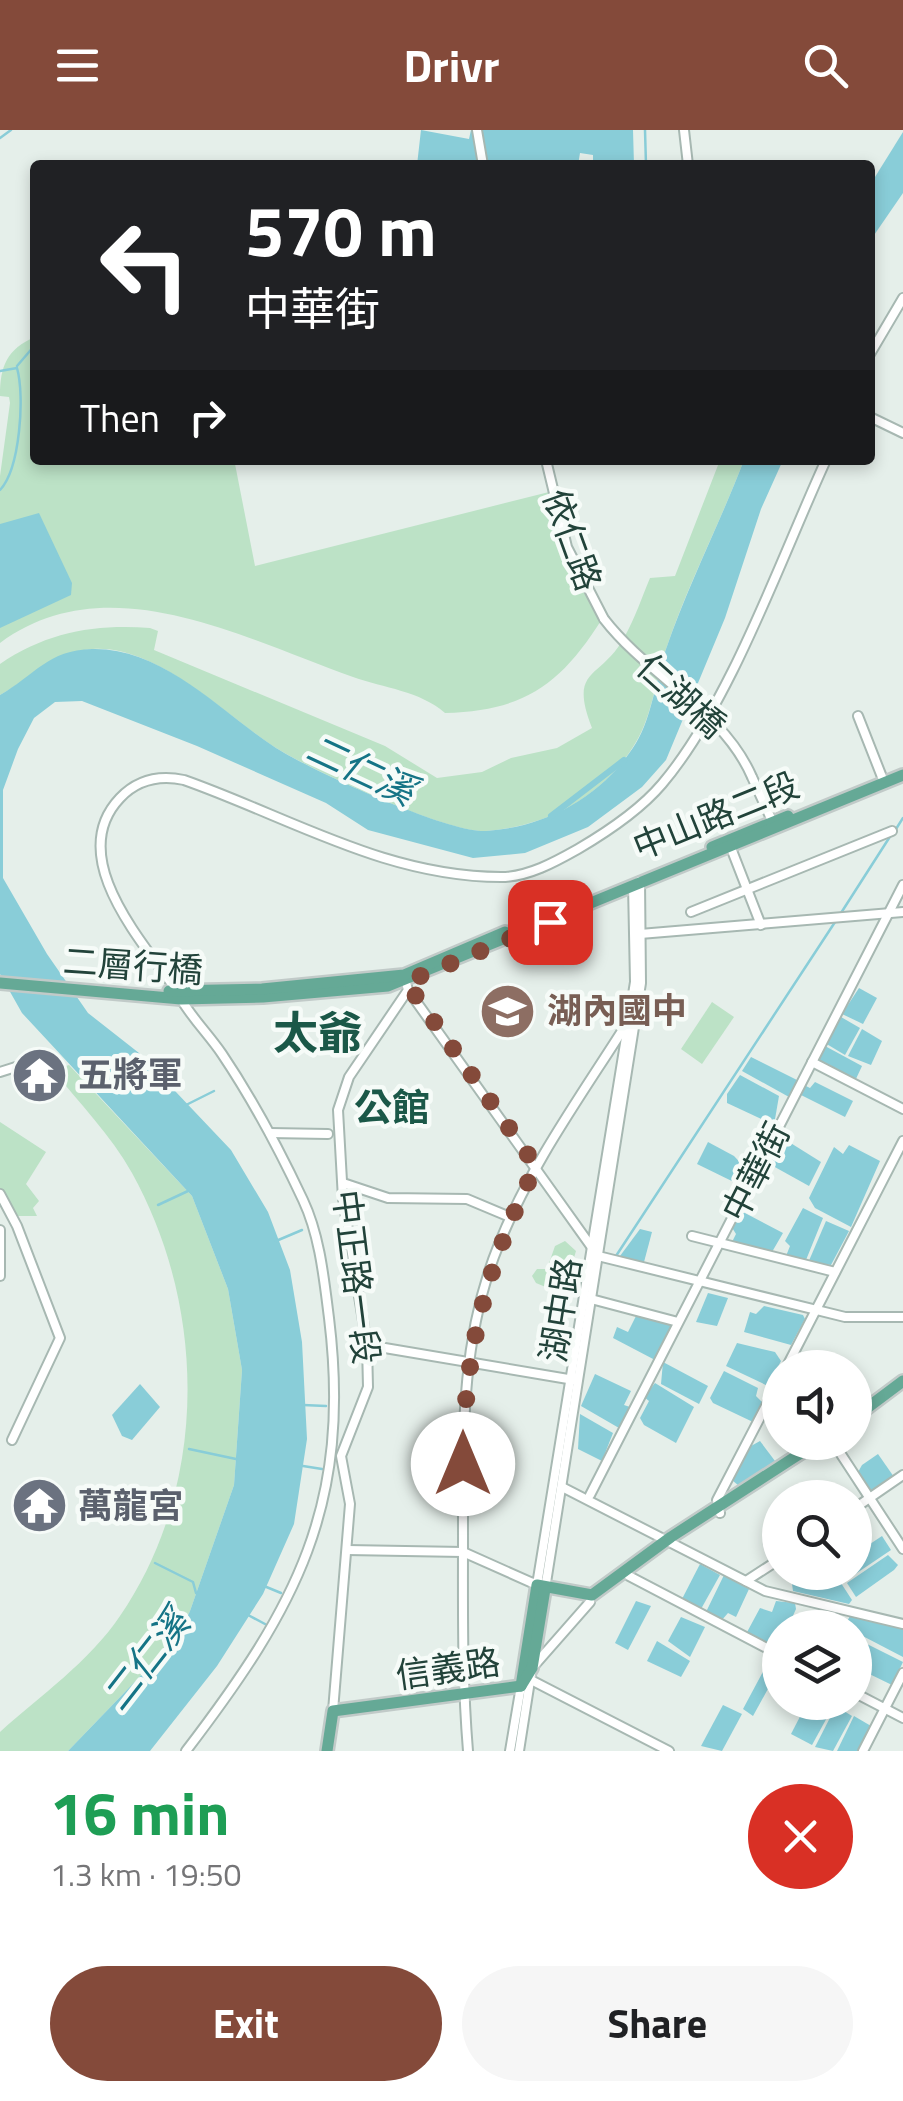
<!DOCTYPE html>
<meta charset="utf-8">
<style>
:root{--surface:#fff;--page:#f6f6f6;--text:#202124;--muted:#757577;--accent:#844a3a}
body{margin:0;font-family:"Titillium Web","Noto Sans TC",sans-serif;background:var(--page);color:var(--text);height:100vh;display:flex;flex-direction:column;font-size:38px;white-space:nowrap}
*{box-sizing:border-box;margin:0}
p{font-size:32px;color:var(--muted)}
.icon{flex:none;width:55px;height:55px;fill:none;stroke:currentColor;stroke-width:2;stroke-linecap:round;stroke-linejoin:round}
.map{position:relative;height:1621px;overflow:hidden}
.drawer{display:flex;flex-direction:column;background:var(--surface);flex:1}
.drawer>*{flex:none}
.banner{position:absolute;left:30px;top:30px;width:845px;height:305px;border-radius:10px;box-shadow:0 5px 15px #0003;background:#202124;color:#fff;overflow:hidden}
.fabs{position:absolute;left:762px;top:1220px;display:grid;gap:20px}
.fabs a{display:grid;place-items:center;width:110px;height:110px;border-radius:50%;background:var(--surface);box-shadow:0 5px 15px #0003;font-size:50px}
.pin{position:absolute;display:grid;place-items:center;width:85px;height:85px;color:#fff;margin:-42px;border-radius:20px;box-shadow:0 5px 15px #0006}
.me{position:absolute;width:110px;margin:-55px;rotate:0deg;stroke-linejoin:round;filter:drop-shadow(0 0 8px #0008)}
.turn{display:flex;align-items:center;gap:35px;height:210px;padding:0 50px;font-size:45px}
.turn .icon{width:130px;height:130px;stroke-width:2.5}
.turn b{display:block;font-size:70px;line-height:85px}
.then{display:flex;align-items:center;height:95px;padding:0 50px;background:#0003;gap:20px;font-size:38px}
.round{display:grid;place-items:center;flex:none;width:105px;height:105px;border-radius:52px;background:var(--page)}
.summary{display:flex;align-items:center;justify-content:space-between;height:170px;padding:0 50px}
h1{font-size:60px;font-weight:700;line-height:75px;color:#1e9e55}
.button{display:flex;gap:20px;margin-top:auto;padding:20px 50px}
.button a{flex:1;height:115px;border-radius:60px;background:var(--accent);color:#fff;font-size:40px;font-weight:700;line-height:115px;text-align:center}
.button a+a{background:var(--page);color:var(--text)}
header{display:flex;justify-content:space-between;align-items:center;height:130px;padding:0 50px;background:var(--accent);color:#fff;font-size:45px;font-weight:700}
.map>svg:first-child{display:block}
</style>
<header><svg class="icon" aria-label="menu" viewBox="0 0 24 24"><path d="M4 6h16M4 12h16M4 18h16"/></svg>Drivr<svg class="icon" aria-label="search" viewBox="0 0 24 24"><circle cx="10" cy="10" r="6"/><path d="M15 15l6 6"/></svg></header>
<div class="map">
<svg width="903" height="1621" viewBox="0 0 903 1621">
<rect width="100%" height="100%" fill="#e5efea"/>
<g fill="#bce2c6">
<path d="M35,207V330H239L235,334L255,436L549,362L575,450L602,489C561,554 525,581 445,583C420,561 384,558 353,547C244,509 108,433 0,513V346L10,273L9,267L0,266C0,236 7,219 35,207Z"/>
<path d="M720,330H744C720,393 688,454 666,519C656,548 652,586 636,612C604,666 549,696 486,701C448,704 312,640 276,618C226,586 158,515 93,519C52,522 33,547 0,565V534C47,502 95,494 150,498L158,501L154,520L385,616L437,648L482,642L511,628L557,618L592,598C568,536 601,551 625,506C635,488 642,467 650,448L675,446Z"/>
<polygon points="712,872 734,887 702,934 681,919"/>
<path d="M69,935L192,1066L228,1159L242,1240L234,1355L190,1481L177,1508L68,1621H0V1602C41,1565 89,1532 120,1486C209,1356 207,1178 132,1043C111,1005 79,973 53,940Z"/>
<polygon points="0,992 46,1022 26,1054 39,1071 33,1078 37,1086 11,1086 0,1064"/>
<polygon points="565,1111 576,1121 561,1171 560,1163 536,1153 532,1146 537,1139 547,1139 555,1116"/>
</g>
<g fill="#89cdd8">
<polygon points="421,0 469,9 471,0 633,0 634,35 593,35 593,25 580,23 578,35 417,35"/>
<polygon points="903,2 903,63 870,111 870,55"/>
<path d="M744,330H783L761,379L725,488L666,630L642,657L588,697L525,723L473,728L368,700L326,673L197,616L82,571L55,572L34,588L18,619L3,660V748L47,824L88,883L139,923L231,1020L268,1082L290,1140L302,1212L307,1309L294,1394L263,1464L217,1536L150,1621H68L177,1508L190,1481L234,1355L242,1240L228,1159L192,1066L22,883L0,844V565C35,545 48,520 92,519C163,517 221,582 276,618C311,640 447,703 486,701C548,697 604,665 636,613C652,587 656,548 666,519C688,455 720,393 744,330Z"/>
<polygon points="39,383 72,453 71,465 0,498 0,394"/>
<polygon points="859,858 877,868 863,894 842,884"/>
<polygon points="841,887 860,898 845,925 825,913"/>
<polygon points="862,899 882,911 871,935 848,926"/>
<polygon points="825,916 862,936 855,951 817,931"/>
<polygon points="751,927 797,950 789,967 742,941"/>
<polygon points="740,945 779,966 774,995 727,973 727,964"/>
<polygon points="815,952 853,971 845,987 799,964 804,955 810,958"/>
<polygon points="781,1007 821,1032 809,1056 764,1031"/>
<polygon points="708,1012 734,1026 747,1040 742,1056 697,1034"/>
<polygon points="849,1015 880,1031 851,1097 815,1078 809,1068 834,1017 843,1024"/>
<polygon points="803,1078 823,1088 806,1130 786,1126 790,1116 785,1111"/>
<polygon points="743,1082 783,1103 772,1122 732,1112 736,1104 731,1096"/>
<polygon points="826,1091 849,1101 831,1135 808,1133"/>
<polygon points="640,1099 652,1102 644,1132 620,1126"/>
<polygon points="708,1163 728,1168 717,1196 696,1192"/>
<polygon points="764,1176 803,1185 805,1189 791,1215 744,1202 750,1182 756,1184"/>
<polygon points="636,1186 672,1195 655,1230 613,1208 617,1197 628,1202"/>
<polygon points="737,1213 775,1222 781,1231 768,1256 726,1236"/>
<polygon points="663,1232 708,1256 699,1274 661,1254"/>
<polygon points="724,1241 758,1258 756,1266 762,1272 753,1292 713,1273 710,1268"/>
<polygon points="595,1244 631,1261 624,1275 630,1277 619,1298 581,1276"/>
<polygon points="655,1253 694,1277 676,1313 644,1295 640,1288 649,1271 644,1267"/>
<polygon points="140,1254 160,1277 132,1310 122,1306 112,1285"/>
<polygon points="580,1284 613,1303 602,1331 578,1319"/>
<polygon points="760,1311 775,1331 739,1356 732,1350 751,1316"/>
<polygon points="878,1324 894,1347 870,1363 857,1344 862,1335"/>
<polygon points="882,1406 891,1420 848,1449 839,1450 852,1470 849,1474 793,1461 792,1454 809,1443 855,1442 855,1424"/>
<polygon points="888,1425 898,1435 894,1440 856,1467 847,1453"/>
<polygon points="700,1434 720,1445 701,1479 682,1469"/>
<polygon points="724,1445 749,1459 736,1487 728,1483 721,1491 706,1482"/>
<polygon points="636,1471 651,1476 628,1520 615,1513"/>
<polygon points="776,1471 795,1473 796,1479 788,1497 780,1498 780,1514 773,1518 746,1504 760,1478 772,1482"/>
<polygon points="850,1486 903,1499 903,1527 855,1502 855,1498 844,1497"/>
<polygon points="681,1487 705,1497 690,1527 668,1511"/>
<polygon points="855,1508 903,1532 892,1555 855,1537"/>
<polygon points="657,1511 690,1531 681,1547 647,1531"/>
<polygon points="777,1528 780,1537 753,1586 743,1579 766,1536 771,1538"/>
<polygon points="807,1573 835,1573 812,1615 791,1604"/>
<polygon points="723,1575 742,1584 722,1621 701,1616"/>
<polygon points="836,1576 852,1586 833,1621 815,1617"/>
<polygon points="854,1586 871,1596 858,1621 837,1621"/>
</g>
<g fill="none" stroke-linecap="round" stroke-linejoin="round">
<g stroke="#89cdd8" stroke-width="2.5">
<polyline points="645,0 646,35"/>
<polyline points="0,8 11,0"/>
<polyline points="17,236 35,215"/>
<path d="M0,241L17,238C25,266 20,339 0,360"/>
<polyline points="896,699 903,688"/>
<polyline points="841,783 891,705"/>
<polyline points="184,976 214,961"/>
<polyline points="158,1075 188,1061"/>
<polyline points="276,1111 302,1100"/>
<polyline points="614,1129 837,789"/>
<polyline points="303,1275 326,1276"/>
<polyline points="189,1319 236,1329"/>
<polyline points="303,1336 322,1339"/>
<polyline points="155,1433 193,1452 196,1463"/>
<polyline points="264,1456 281,1463"/>
<polyline points="248,1485 265,1494"/>
</g>
<polyline stroke="#89cdd8" stroke-width="6" points="551,686 624,630"/>
<defs>
<g id="minor">
<polyline points="477,0 483,35"/>
<polyline points="684,0 688,35"/>
<polyline points="870,224 903,168"/>
<polyline points="870,287 903,303"/>
<polyline points="546,330 567,417 604,489"/>
<polyline points="858,586 882,647"/>
<polyline points="752,647 773,693"/>
<polyline points="731,718 761,795"/>
<polyline points="691,782 892,701"/>
<polyline points="640,804 903,782"/>
<path d="M176,860C143,812 64,727 120,668C138,649 160,645 184,650C289,687 386,747 501,747C528,747 555,732 578,719C607,702 640,680 662,654C730,574 781,428 826,330"/>
<polyline points="408,860 598,1126 845,1187 903,1187"/>
<path d="M181,869C192,888 209,905 222,924C253,970 279,1019 303,1070C320,1106 324,1149 329,1188C352,1376 296,1477 186,1621"/>
<polyline points="812,932 903,979"/>
<polyline points="0,942 41,929"/>
<polyline points="270,1003 328,1004"/>
<polyline points="343,1053 388,1068 467,1069 510,1087"/>
<polyline points="0,1064 17,1096 60,1208 12,1310"/>
<polyline points="0,1100 0,1146"/>
<polyline points="692,1106 835,1142"/>
<polyline points="591,1169 678,1192"/>
<polyline points="367,1215 574,1250"/>
<polyline points="786,1238 903,1011"/>
<polyline points="833,1312 903,1419"/>
<polyline points="562,1357 765,1461 903,1494"/>
<polyline points="590,1365 903,755"/>
<polyline points="855,1378 903,1345"/>
<polyline points="720,1383 717,1370 780,1249"/>
<polyline points="347,1420 463,1422 537,1455 635,852 633,755"/>
<polyline points="629,1446 780,1525"/>
<polyline points="746,1451 780,1429"/>
<polyline points="545,1459 641,853 640,751"/>
<polyline points="531,1550 669,1621"/>
<polyline points="855,1563 903,1588"/>
<polyline points="333,1581 350,1374 341,1326 368,1257 367,1215 343,1069 338,980 349,947 408,860 404,845"/>
<path d="M468,1621C462,1549 463,1479 463,1407C463,1308 460,1209 499,1114C531,1034 583,963 629,890L635,887"/>
<polyline points="510,1621 521,1556"/>
<polyline points="519,1621 532,1538 590,1472"/>
<polyline points="863,1621 903,1543"/>
</g>
<g id="major">
<polyline points="712,717 788,686"/>
<polyline points="0,853 181,869 263,867 388,856 903,645"/>
<polyline points="169,861 262,859 404,845 505,802"/>
<polyline points="855,1287 903,1251"/>
<polyline points="521,1556 537,1455 592,1465 671,1407 818,1312"/>
<polyline points="327,1621 333,1581 521,1556 532,1538 545,1459"/>
</g>
</defs>
<use href="#minor" stroke="#a7b8b2" stroke-width="12"/>
<use href="#major" stroke="#c1cac8" stroke-width="16"/>
<use href="#minor" stroke="#fff" stroke-width="8"/>
<use href="#major" stroke="#65a996" stroke-width="11"/>
<defs>
<path id="minor-bridge" d="M604,489C648,546 723,580 752,647"/>
</defs>
<use href="#minor-bridge" stroke="#a7b8b2" stroke-width="12" stroke-linecap="butt"/>
<use href="#minor-bridge" stroke="#fff" stroke-width="8"/>
</g>
<g fill="none" stroke-linecap="round" stroke-linejoin="round">
<path stroke="#844a3a" stroke-width="18" stroke-dasharray="0 32.4" d="M463,1334C464,1221 486,1137 536,1036L406,852L550,792"/>
</g>
<defs>
<symbol id="school-disc" viewBox="-11 -11 22 22"><circle r="9.5" fill="#8d6e63" stroke="#f6fbf8"/><path d="M0-5L7-2L0 1L-7-2ZM-4 1L0 2.5L4 1V4Q0 6-4 4Z" fill="#fff"/></symbol>
<symbol id="temple-disc" viewBox="-11 -11 22 22"><circle r="9.5" fill="#6b7280" stroke="#f6fbf8"/><path d="M0-6L5-2H3V0L6.5 2.5H4V6H1.5V3h-3V6H-4V2.5H-6.5L-3 0V-2H-5Z" fill="#fff"/></symbol>
</defs>
<g fill-rule="evenodd">
<use href="#school-disc" x="476" y="850" width="63" height="63"/>
<use href="#temple-disc" x="8" y="914" width="63" height="63"/>
<use href="#temple-disc" x="8" y="1344" width="63" height="63"/>
</g>
<g text-anchor="middle" stroke-width="9" stroke-linejoin="round" paint-order="stroke">
<g font-size="35" fill="#22433a" stroke="#f6fbf8">
<text transform="translate(572 410) rotate(70)" y="12">依仁路</text>
<text transform="translate(681 566) rotate(42)" y="12">仁湖橋</text>
<text transform="translate(716 686) rotate(-22)" y="12">中山路二段</text>
<text transform="translate(133 836) rotate(4)" y="12">二層行橋</text>
<text transform="translate(756 1042) rotate(-63)" y="12">中華街</text>
<text transform="translate(356 1147) rotate(83)" y="12">中正路一段</text>
<text transform="translate(561 1180) rotate(-81)" y="12">湖中路</text>
<text transform="translate(448 1539) rotate(-8)" y="12">信義路</text>
</g>
<g font-size="35" font-weight="bold" fill="#785e54" stroke="#f6fbf8" text-anchor="start">
<text x="547" y="893">湖內國中</text>
</g>
<g font-size="35" font-weight="bold" fill="#5b616d" stroke="#f6fbf8" text-anchor="start">
<text x="78" y="957">五將軍</text>
<text x="78" y="1388">萬龍宮</text>
</g>
<g font-size="38" font-style="italic" fill="#157486" stroke="#f6fbf8">
<text transform="translate(361 640) rotate(25)" y="13">二仁溪</text>
<text transform="translate(146 1530) rotate(-52)" y="13">二仁溪</text>
</g>
<g font-size="38" font-weight="bold" fill="#1b5848" stroke="#f6fbf8">
<text x="392" y="991">公館</text>
</g>
<g font-size="45" font-weight="bold" fill="#1b5848" stroke="#f6fbf8">
<text x="318" y="919">太爺</text>
</g>
</g>
</svg>
<div class="fabs">
<a><svg class="icon" aria-label="sound" viewBox="0 0 24 24"><path d="M4 9h4l5-4v14l-5-4H4zM17 9q2 3 0 6"/></svg></a>
<a><svg class="icon" aria-label="search" viewBox="0 0 24 24"><circle cx="10" cy="10" r="6"/><path d="M15 15l6 6"/></svg></a>
<a><svg class="icon" aria-label="layers" viewBox="0 0 24 24"><path d="M12 4l9 5-9 5-9-5zM3 14l9 5 9-5"/></svg></a>
</div>
<div class="pin" style="left:550px;top:792px;background:#d93025"><svg class="icon" aria-label="arrive" viewBox="0 0 24 24"><path d="M6 21V4h12l-3 4 3 4H6"/></svg></div>
<svg class="me" style="left:463px;top:1334px" viewBox="-20 -20 40 40"><circle r="19" fill="#fff"/><path d="M0-13L10 11 0 6-10 11z" fill="#844a3a"/></svg>
<div class="banner">
<div class="turn"><svg class="icon" aria-label="left" viewBox="0 0 24 24"><path d="M17 20v-9H6M10 6l-5 5 5 5"/></svg><div><b>570 m</b>中華街</div></div>
<div class="then">Then<svg class="icon" aria-label="right" viewBox="0 0 24 24"><path d="M7 20v-9h11M14 6l5 5-5 5"/></svg></div>
</div>
</div>
<section class="drawer">
<div class="summary"><div><h1>16 min</h1><p>1.3 km · 19:50</p></div><a class="round" style="background:#d93025;color:#fff"><svg class="icon" aria-label="close" viewBox="0 0 24 24"><path d="M6 6l12 12M18 6L6 18"/></svg></a></div>
<div class="button"><a>Exit</a><a>Share</a></div>
</section>
